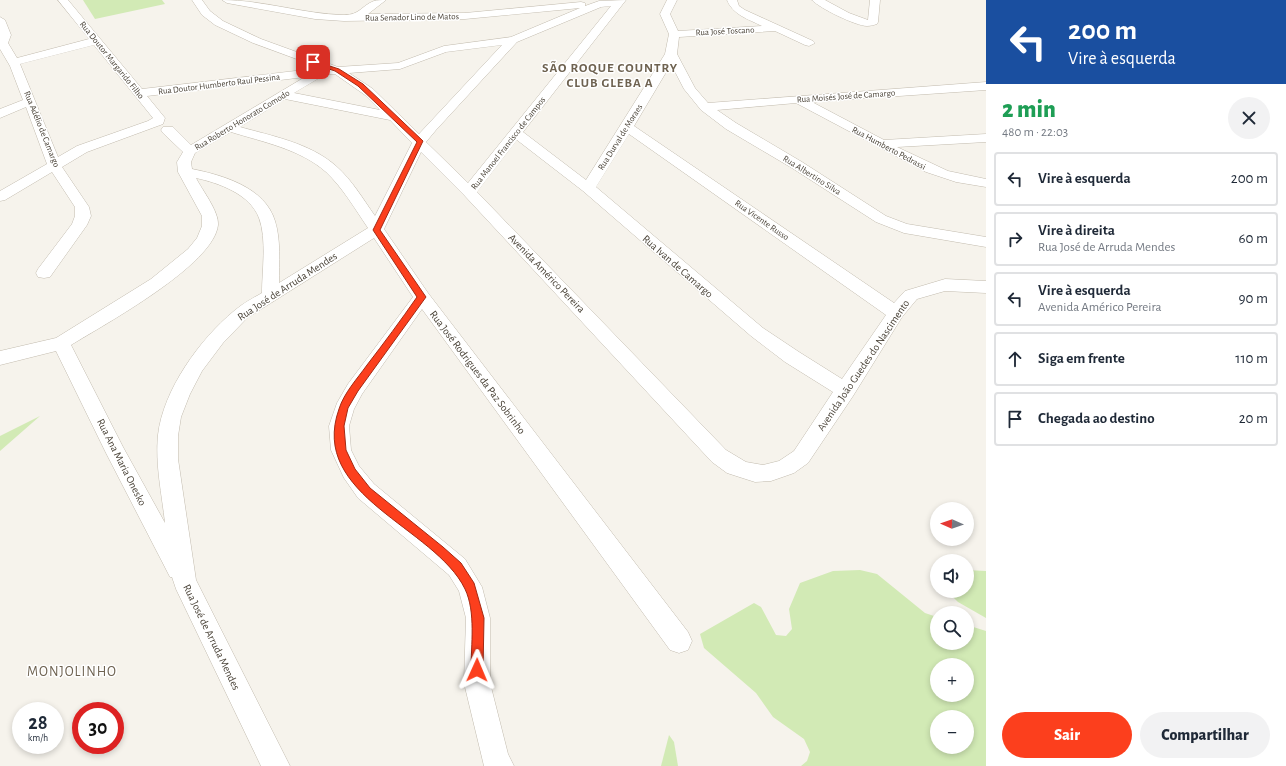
<!DOCTYPE html>
<html lang="pt">
<meta charset="utf-8">
<style>
:root{--surface:#fff;--page:#f2f2f3;--text:#1f2937;--muted:#747a83;--line:#e0e1e3;--accent:#fc3f1d}
body{margin:0;font-family:"Alegreya Sans",sans-serif;background:var(--page);color:var(--text);height:100vh;display:flex;flex-direction:column;font-size:15px;white-space:nowrap}
*{box-sizing:border-box;margin:0}
p{font-size:13px;color:var(--muted)}
.icon{flex:none;width:22px;height:22px;fill:none;stroke:currentColor;stroke-width:2;stroke-linecap:round;stroke-linejoin:round}
.map{position:relative;flex:1;overflow:hidden}
.panel{display:flex;flex-direction:column;background:var(--surface);width:300px}
.panel>*{flex:none}
.top-card{background:#1a4fa0;color:#fff;overflow:hidden}
.needle{width:26px;rotate:272deg}
.fabs{position:absolute;left:930px;top:502px;display:grid;gap:8px}
.fabs a{display:grid;place-items:center;width:44px;height:44px;border-radius:50%;background:var(--surface);box-shadow:0 2px 6px #0003;font-size:20px}
.speed{position:absolute;left:12px;top:702px;display:flex;gap:8px;font-size:20px;font-weight:700;text-align:center}
.speed>*{display:grid;place-content:center;width:52px;height:52px;border-radius:50%;background:var(--surface);box-shadow:0 2px 6px #0003;line-height:1}
.speed small{font-size:10px;font-weight:400}
.speed .limit{border:6px solid #d22;background:#fff;color:#111}
.pin{position:absolute;display:grid;place-items:center;width:34px;height:34px;color:#fff;margin:-17px;border-radius:8px;box-shadow:0 2px 6px #0006}
.me{position:absolute;width:44px;margin:-22px;rotate:1deg;stroke-linejoin:round;filter:drop-shadow(0 0 3px #0008)}
.turn{display:flex;align-items:center;gap:14px;height:84px;padding:0 16px;font-size:18px}
.turn .icon{width:52px;height:52px;stroke-width:2.5}
.turn b{display:block;font-size:28px;line-height:34px}
.round{display:grid;place-items:center;flex:none;width:42px;height:42px;border-radius:21px;background:var(--page)}
.overview{display:flex;align-items:center;justify-content:space-between;height:68px;padding:0 16px}
h1{font-size:24px;font-weight:800;line-height:30px;color:#1e9e55}
.button{display:flex;gap:8px;margin-top:auto;padding:8px 16px}
.button a{flex:1;height:46px;border-radius:24px;background:var(--accent);color:#fff;font-size:16px;font-weight:800;line-height:46px;text-align:center}
.button a+a{background:var(--page);color:var(--text)}
ul{padding:0;list-style:none}
li{display:flex;align-items:center;gap:12px;height:54px;margin:0 8px 6px;padding:0 8px;border:2px solid var(--line);border-radius:4px}
li div{flex:1}
li b{display:block;font-size:15px}
li em{font-style:normal}
main{display:flex;flex:1;min-height:0}
.map>svg:first-child{display:block}
</style>
<main>
<div class="map">
<svg width="986" height="766" viewBox="0 0 986 766">
<rect width="100%" height="100%" fill="#f6f3ec"/>
<g fill="#d2eab5" fill-rule="evenodd">
<polygon points="83,0 162,0 165,4 95,19"/>
<polygon points="40,416 0,451 0,436"/>
<path d="M860,570L877,574L925,613L937,617V643H967V625L986,631V766H801L807,761L810,752L804,739L773,717L756,693L704,648L700,634L754,603L761,607L776,635L786,636L792,629L789,609L800,583L833,571ZM937,665H967V695H937ZM937,717H967V747H937Z"/>
<polygon points="967,570 986,571 986,618 958,602 948,592 967,591"/>
<polygon points="669,735 674,742 678,766 661,766"/>
</g>
<g fill="none" stroke-linecap="round" stroke-linejoin="round">
<defs>
<g id="minor">
<path d="M58,0H68L142,89L321,68L253,43L215,25L202,15L192,0H202L210,11L223,21L261,39L338,67L398,63L444,46L511,37L580,8L465,19L344,21L315,19L227,3L222,0C263,0 303,14 344,15C360,15 361,6 374,1C377,0 382,0 386,0L368,14L465,13L581,2L585,3V6L599,1L626,0L523,132L586,180L665,54L669,34L660,14L667,0H677L670,14L678,31L762,26C748,19 733,15 727,0H737L739,6L745,10L813,41L815,43L809,46L805,45L775,31L679,37L677,54L695,88L708,103L986,82V90L812,102L884,140L986,134V142L897,147L948,171L986,179V187L956,182L926,172L796,103L717,110L736,123L802,162L886,216L907,224L986,237V247L904,233L876,222L792,168L726,129L701,110L684,89L671,64L634,126L894,303L905,291L945,279L986,281V293L945,291L917,299L902,317L853,396L808,463L794,473L771,481L755,482L727,473L712,462L464,195L421,152L384,229L428,293L688,632L692,641L688,650L679,653L670,650L422,309L362,394L354,409L349,426L351,450L359,466L374,484L465,559L482,587L490,618V683L508,754L514,766H484L464,683L466,618L459,591L449,575L358,498L344,478L331,450L329,426L337,403L348,384L413,297L374,238L247,318L223,343L202,371L190,394L181,417L178,436V459L196,580L290,766H261L176,589L172,577H170L106,453L56,351L0,365V351L56,338L151,279L188,249L197,238L202,226V216L178,172L177,162L183,152L163,133L161,130L163,127H173L191,145L305,77L147,96L165,118L163,124L87,152L62,167L89,207L91,216L87,225L50,277L44,278L38,277L36,273L38,269L72,224L75,216V207L52,172L5,200L0,201V191L47,164L26,107L0,118V109L23,100L10,66L0,49V17L5,20L11,35L8,43L17,58L89,39ZM611,6L468,183L426,142L436,130L517,42L601,7ZM94,45L153,118L148,121L77,146L58,157L20,64ZM502,45L419,134L373,89L349,73L400,69L446,52ZM326,74H335L365,95L380,110L294,93ZM285,99L390,120L412,143L375,216C363,199 352,180 336,166C310,143 272,136 240,127ZM231,132C263,142 300,149 326,172C343,188 355,209 368,228L279,283C279,263 281,240 275,221C265,187 222,175 192,169L191,162L195,153ZM629,134L886,315L842,379L799,352L763,328L596,187ZM517,140L583,191L751,336L785,362L833,392L794,451L779,461L763,465L746,462L726,450L477,192ZM196,178C219,183 250,194 259,218C267,239 262,271 262,293C253,298 242,304 234,311C200,339 163,390 158,435C155,464 162,495 165,523L123,447L71,345C105,324 214,265 218,225C219,211 202,190 196,178Z"/>
<path d="M812,0H825L849,13L868,20L870,0H880L878,22L877,24C874,25 870,26 867,26C856,26 819,8 812,0Z"/>
</g>
</defs>
<use href="#minor" stroke="#c2bbae" stroke-width="1"/>
<use href="#minor" fill="#fff" fill-rule="evenodd"/>
</g>
<path fill="#fc3f1d" stroke="#a42913" d="M311,60L339,69L363,84L423,141L380,230L426,297L358,391L348,408L344,426L346,450L355,469L370,488L443,547L461,563L474,583L484,618L483,670L481,674L477,676L473,674L471,670C471,645 476,612 465,589C435,527 308,496 339,409C344,393 357,379 367,365C384,343 401,320 417,297L373,230L417,142L358,86L335,71L311,63Z"/>
<g text-anchor="middle" stroke-width="3" stroke-linejoin="round" paint-order="stroke">
<g font-size="9" fill="#4b4439" stroke="#fff">
<text transform="translate(412 17) rotate(-1)" y="3">Rua Senador Lino de Matos</text>
<text transform="translate(725 31) rotate(-3)" y="3">Rua José Toscano</text>
<text transform="translate(112 60) rotate(51)" y="3">Rua Doutor Margarido Filho</text>
<text transform="translate(219 84) rotate(-7)" y="3">Rua Doutor Humberto Raul Pessina</text>
<text transform="translate(846 96) rotate(-4)" y="3">Rua Moisés José de Camargo</text>
<text transform="translate(242 120) rotate(-31)" y="3">Rua Roberto Honorato Comodo</text>
<text transform="translate(42 129) rotate(68)" y="3">Rua Adélio de Camargo</text>
<text transform="translate(620 137) rotate(-58)" y="3">Rua Durval de Moraes</text>
<text transform="translate(508 143) rotate(-52)" y="3">Rua Manoel Francisco de Campos</text>
<text transform="translate(889 148) rotate(28)" y="3">Rua Humberto Pedrassi</text>
<text transform="translate(812 175) rotate(32)" y="3">Rua Albertino Silva</text>
<text transform="translate(762 220) rotate(35)" y="3">Rua Vicente Russo</text>
</g>
<g font-size="11" fill="#4b4439" stroke="#fff">
<text transform="translate(678 266) rotate(41)" y="4">Rua Ivan de Camargo</text>
<text transform="translate(547 273) rotate(46)" y="4">Avenida Américo Pereira</text>
<text transform="translate(287 286) rotate(-33)" y="4">Rua José de Arruda Mendes</text>
<text transform="translate(863 365) rotate(-56)" y="4">Avenida João Guedes do Nascimento</text>
<text transform="translate(478 372) rotate(53)" y="4">Rua José Rodrigues da Paz Sobrinho</text>
<text transform="translate(122 462) rotate(63)" y="4">Rua Ana Maria Onesko</text>
<text transform="translate(212 637) rotate(64)" y="4">Rua José de Arruda Mendes</text>
</g>
<g font-size="13" font-weight="bold" letter-spacing="1" fill="#6e6250" stroke="#fff">
<text x="610" y="72">SÃO ROQUE COUNTRY<tspan x="610" dy="15">CLUB GLEBA A</tspan></text>
</g>
<g font-size="14" letter-spacing="1" fill="#6e6250" stroke="#fff">
<text x="72" y="676">MONJOLINHO</text>
</g>
</g>
</svg>
<div class="fabs">
<a><svg class="needle" viewBox="-14 -14 28 28"><path d="M0-13l5 13h-10z" fill="#e53935"/><path d="M0 13l5-13h-10z" fill="#747a83"/></svg></a>
<a><svg class="icon" aria-label="sound" viewBox="0 0 24 24"><path d="M4 9h4l5-4v14l-5-4H4zM17 9q2 3 0 6"/></svg></a>
<a><svg class="icon" aria-label="search" viewBox="0 0 24 24"><circle cx="10" cy="10" r="6"/><path d="M15 15l6 6"/></svg></a>
<a>+</a>
<a>−</a>
</div>
<div class="speed"><div>28<small>km/h</small></div><div class="limit">30</div></div>
<div class="pin" style="left:313px;top:62px;background:#d93025"><svg class="icon" aria-label="arrive" viewBox="0 0 24 24"><path d="M6 21V4h12l-3 4 3 4H6"/></svg></div>
<svg class="me" style="left:477px;top:670px" viewBox="-20 -20 40 40"><path d="M0-17L14 15 0 8-14 15z" fill="#fc3f1d" stroke="#fff" stroke-width="4"/></svg>
</div>
<section class="panel">
<div class="top-card">
<div class="turn"><svg class="icon" aria-label="left" viewBox="0 0 24 24"><path d="M17 20v-9H6M10 6l-5 5 5 5"/></svg><div><b>200 m</b>Vire à esquerda</div></div>
</div>
<div class="overview"><div><h1>2 min</h1><p>480 m · 22:03</p></div><a class="round"><svg class="icon" aria-label="close" viewBox="0 0 24 24"><path d="M6 6l12 12M18 6L6 18"/></svg></a></div>
<ul>
<li><svg class="icon" aria-label="left" viewBox="0 0 24 24"><path d="M17 20v-9H6M10 6l-5 5 5 5"/></svg><div><b>Vire à esquerda</b></div><em>200 m</em></li>
<li><svg class="icon" aria-label="right" viewBox="0 0 24 24"><path d="M7 20v-9h11M14 6l5 5-5 5"/></svg><div><b>Vire à direita</b><p>Rua José de Arruda Mendes</p></div><em>60 m</em></li>
<li><svg class="icon" aria-label="left" viewBox="0 0 24 24"><path d="M17 20v-9H6M10 6l-5 5 5 5"/></svg><div><b>Vire à esquerda</b><p>Avenida Américo Pereira</p></div><em>90 m</em></li>
<li><svg class="icon" aria-label="ahead" viewBox="0 0 24 24"><path d="M12 20V5M6 11l6-6 6 6"/></svg><div><b>Siga em frente</b></div><em>110 m</em></li>
<li><svg class="icon" aria-label="arrive" viewBox="0 0 24 24"><path d="M6 21V4h12l-3 4 3 4H6"/></svg><div><b>Chegada ao destino</b></div><em>20 m</em></li>
</ul>
<div class="button"><a>Sair</a><a>Compartilhar</a></div>
</section>
</main>
